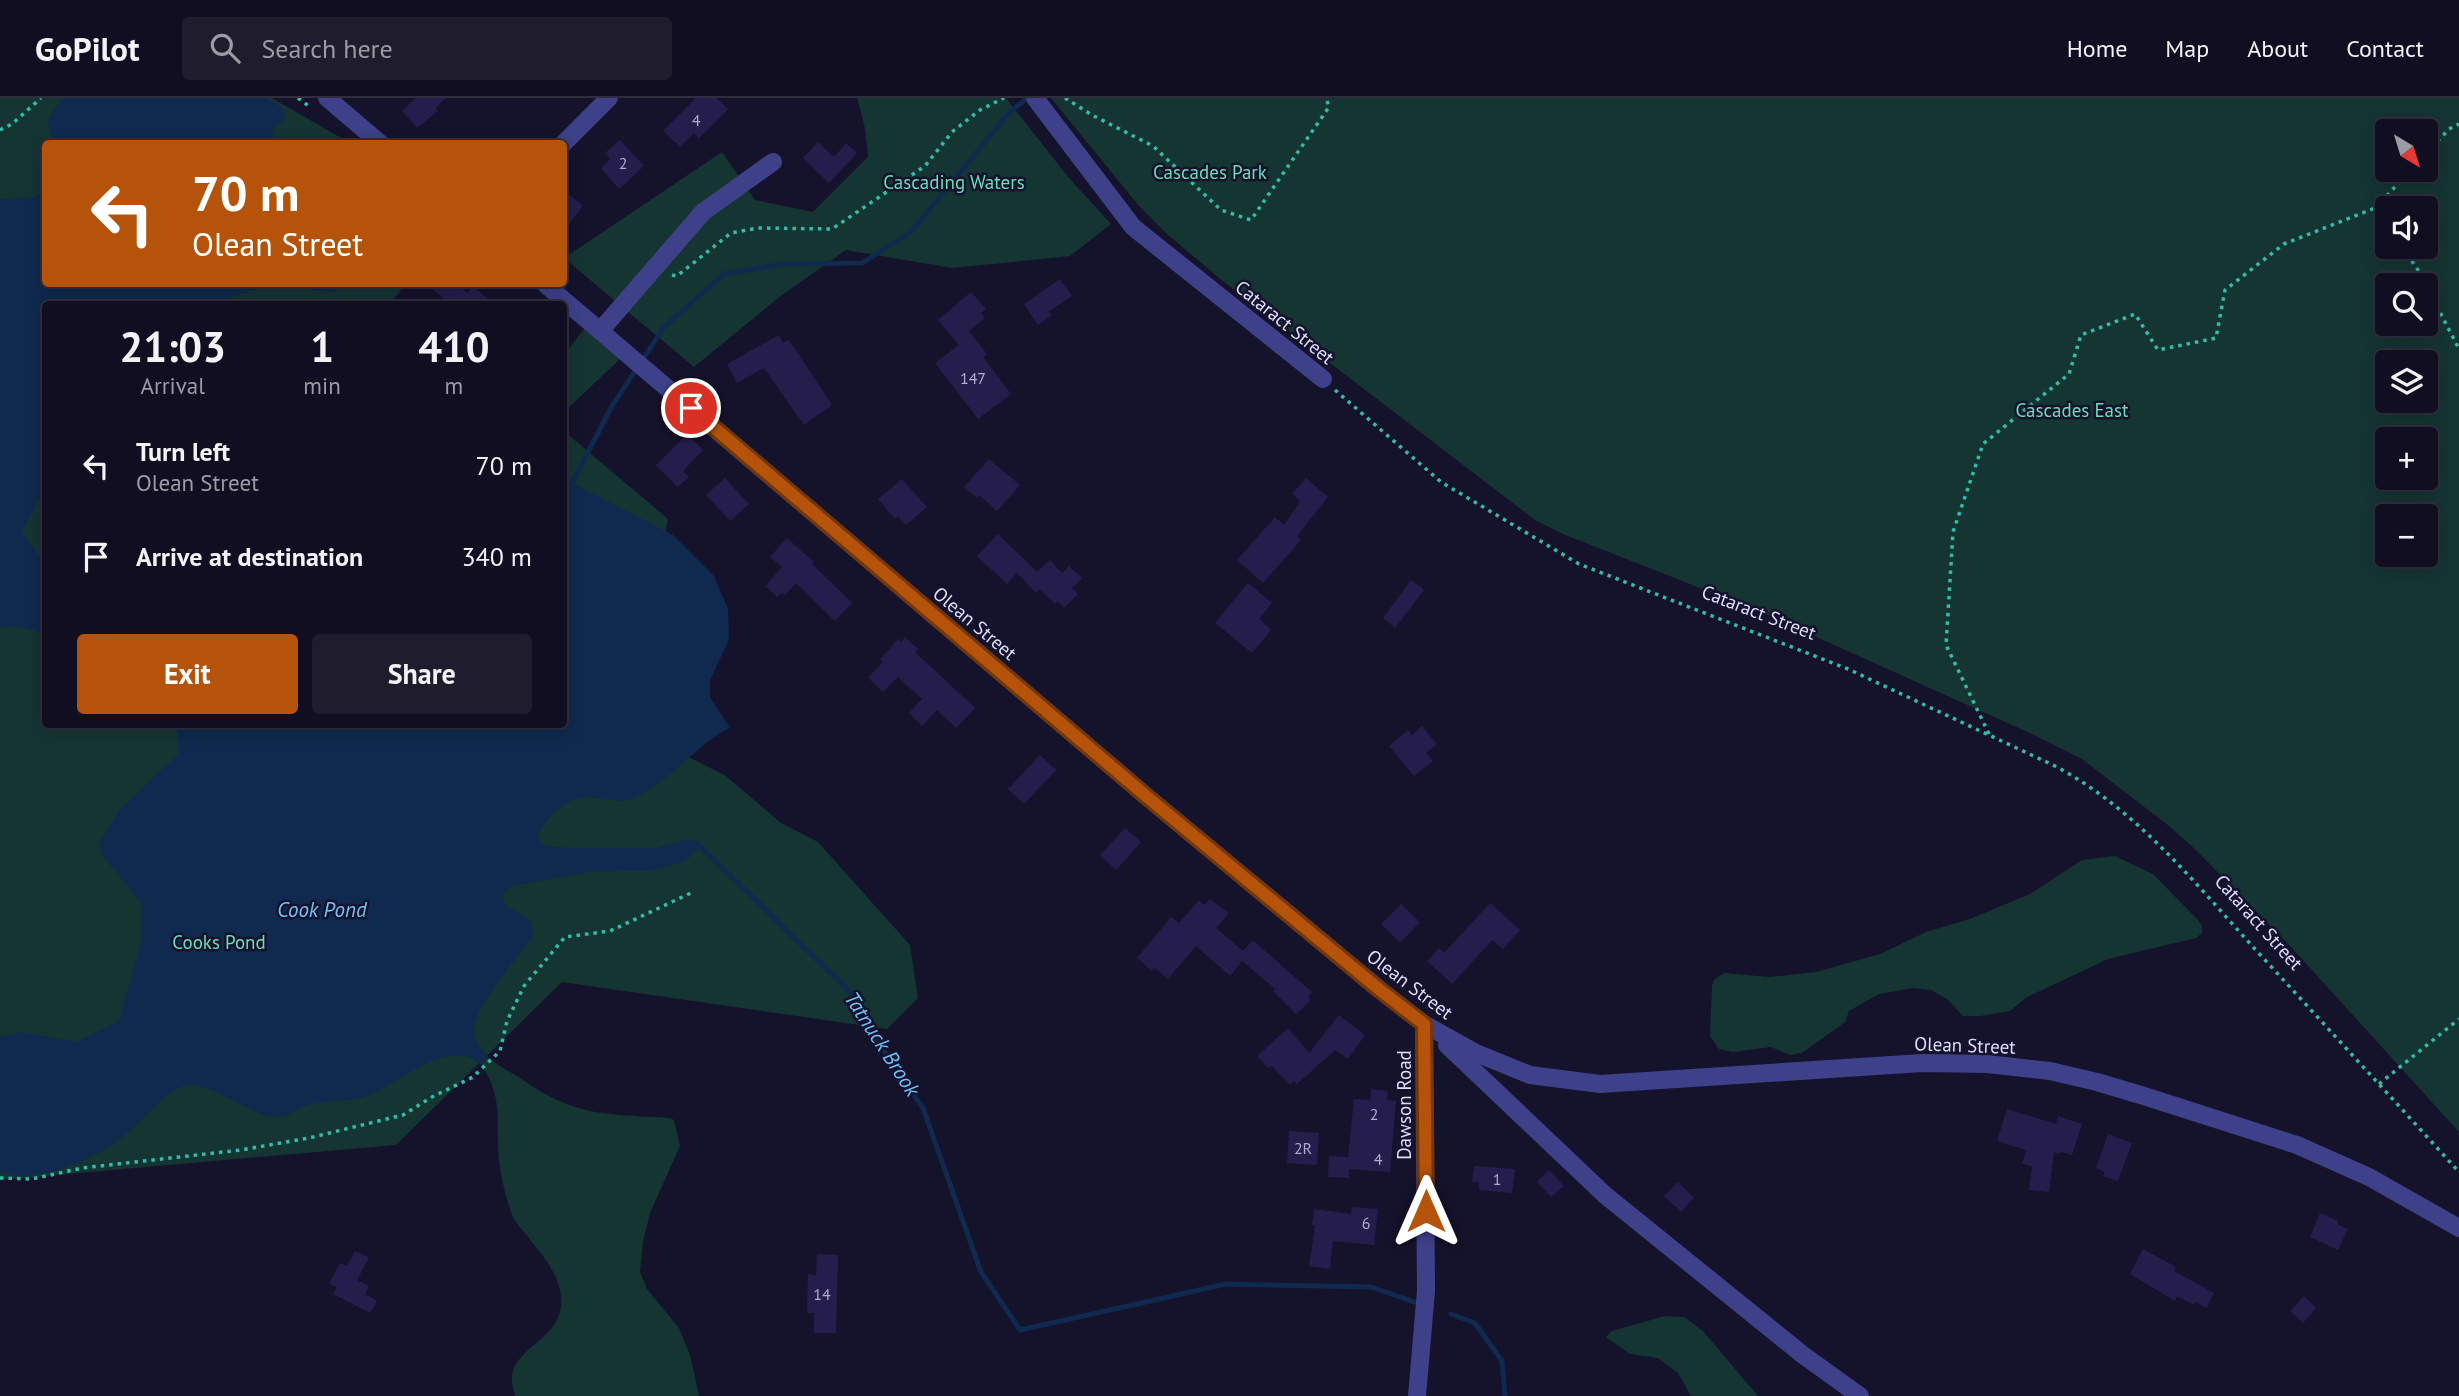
<!DOCTYPE html>
<meta charset="utf-8">
<style>
:root{--surface:#100e20;--page:#1e1c2d;--text:#f1f3f6;--muted:#9c9ca5;--line:#302e3e;--accent:#b45309}
body{margin:0;font-family:"PT Sans",sans-serif;background:var(--page);color:var(--text);height:100vh;display:flex;flex-direction:column;font-size:26px;white-space:nowrap}
*{box-sizing:border-box;margin:0}
p{font-size:23px;color:var(--muted)}
.icon{flex:none;width:38px;height:38px;fill:none;stroke:currentColor;stroke-width:2;stroke-linecap:round;stroke-linejoin:round}
.map{position:relative;flex:1;overflow:hidden}
.drawer{position:absolute;left:42px;top:203px;width:525px;height:427px;display:flex;flex-direction:column;background:var(--surface);border-radius:7px;box-shadow:0 4px 18px #0003,0 0 0 2px var(--line)}
.drawer>*{flex:none}
.banner{position:absolute;left:42px;top:42px;width:525px;height:147px;border-radius:7px;box-shadow:0 4px 18px #0003,0 0 0 2px var(--line);background:#b45309;color:#fff;overflow:hidden}
.needle{width:46px;rotate:142deg}
.fabs{position:absolute;left:2375px;top:21px;display:grid;gap:14px}
.fabs a{display:grid;place-items:center;width:63px;height:63px;border-radius:7px;background:var(--surface);box-shadow:0 4px 18px #0003,0 0 0 2px var(--line);font-size:35px}
.pin{position:absolute;display:grid;place-items:center;width:60px;height:60px;color:#fff;margin:-30px;border:4px solid #fff;border-radius:50%;box-shadow:0 2px 7px #0007}
.me{position:absolute;width:77px;margin:-38px;rotate:0deg;stroke-linejoin:round;filter:drop-shadow(0 0 5px #0008)}
.turn{display:flex;align-items:center;gap:24px;height:147px;padding:0 35px;font-size:32px}
.turn .icon{width:91px;height:91px;stroke-width:2.5}
.turn b{display:block;font-size:49px;line-height:60px}
.eta{display:flex;justify-content:space-evenly;align-items:center;height:119px;text-align:center}
.eta b{font-size:42px;font-weight:800;line-height:49px}
.button{display:flex;gap:14px;margin-top:auto;padding:14px 35px}
.button a{flex:1;height:80px;border-radius:7px;background:var(--accent);color:#fff;font-size:28px;font-weight:800;line-height:80px;text-align:center}
.button a+a{background:var(--page);color:var(--text)}
ul{padding:0;list-style:none}
li{display:flex;align-items:center;gap:21px;height:91px;padding:0 35px}
li div{flex:1}
li b{display:block;font-size:26px}
li em{font-style:normal}
header{display:flex;align-items:center;gap:42px;box-sizing:border-box;height:98px;padding:0 35px;background:var(--surface);border-bottom:2px solid var(--line)}
header strong{font-size:33px}
nav{display:flex;gap:38px;margin-inline-start:auto;font-size:24px}
.search{width:490px;height:63px;background:var(--page);display:flex;align-items:center;gap:18px;box-sizing:border-box;padding:0 24px;border-radius:7px;color:var(--muted);font-size:26px}
.map>svg:first-child{display:block}
</style>
<header>
<strong>GoPilot</strong>
<div class="search"><svg class="icon" aria-label="search" viewBox="0 0 24 24"><circle cx="10" cy="10" r="6"/><path d="M15 15l6 6"/></svg>Search here</div>
<nav><a>Home</a><a>Map</a><a>About</a><a>Contact</a></nav>
</header>
<div class="map">
<svg width="2459" height="1298" viewBox="0 0 2459 1298">
<rect width="100%" height="100%" fill="#15122b"/>
<g fill="#153532" fill-rule="evenodd">
<polygon points="0,0 272,0 343,41 341,45 46,46 46,186 406,186 392,203 397,206 46,206 46,626 564,626 564,333 668,421 647,528 679,654 726,678 781,725 818,744 910,847 918,900 887,931 562,884 396,1047 0,1082"/>
<polygon points="857,0 1006,0 1069,80 1111,126 1070,158 1032,162 952,170 846,152 782,197 694,269 564,160 722,54 755,102 813,114 868,59 865,31"/>
<path d="M1051,0H2459V1034L2291,849L2196,752L2169,728L2082,661L2032,636L1761,514L1563,436L1535,422L1219,180L1167,136L1139,108ZM2387,33H2426V72H2387ZM2426,110V149H2387V110ZM2426,187V226H2387V187ZM2426,264V303H2387V264ZM2426,341V380H2387V341ZM2387,418H2426V457H2387Z"/>
<polygon points="584,231 620,261 564,314 564,257"/>
<polygon points="2115,758 2153,776 2198,822 2202,828 2202,835 2196,840 2108,861 2027,899 2010,913 1980,918 1963,918 1947,901 1931,892 1913,890 1879,896 1849,913 1845,924 1802,955 1790,957 1771,949 1733,954 1719,951 1710,938 1712,888 1714,882 1724,875 1770,879 1816,874 1880,856 1926,834 1970,821 2030,796 2082,762"/>
<path d="M488,959C498,968 509,973 520,980C575,1019 606,1016 670,1020L674,1022L680,1048L650,1115L643,1144L640,1174L647,1191L679,1230L690,1257L699,1298H515C514,1292 511,1283 512,1277C517,1249 557,1241 561,1209C564,1179 541,1156 524,1134C520,1129 514,1123 512,1117C507,1102 502,1085 500,1070C494,1032 506,1001 481,967Z"/>
<polygon points="1665,1218 1684,1219 1703,1233 1758,1298 1691,1298 1678,1275 1658,1260 1630,1256 1606,1239 1612,1233"/>
</g>
<g fill="#0f2a4e">
<path d="M64,0H266L284,11L285,21L274,30L273,45H54C44,21 47,19 64,0Z"/>
<path d="M45,92L46,186H350L332,194L269,187L210,206H46L45,391L22,434L45,465V537C33,531 14,526 0,530V101L35,99Z"/>
<path d="M564,381L673,437L714,478L728,511L729,542L710,582V599L730,630C692,648 668,689 628,702C623,704 617,702 611,702C586,699 577,695 556,713C548,721 541,728 537,739L546,748L570,750H656L690,741L698,743L700,748L687,762L655,772L590,774L511,788L502,797L506,807L531,823L534,837C519,858 471,912 474,935C475,945 483,952 488,959L481,967C448,935 394,992 361,1000C344,1004 325,1002 308,1007C296,1011 287,1020 274,1019C248,1017 208,981 184,988C167,993 145,1020 131,1032C103,1058 38,1089 0,1074V939L21,934L76,944L119,923L141,844L142,806L102,757L99,744L121,710L178,656V636L171,627L564,626Z"/>
</g>
<g fill="none" stroke-linecap="round" stroke-linejoin="round">
<g stroke="#0f2a4e" stroke-width="5">
<polyline points="353,186 363,186"/>
<polyline points="572,385 612,308 664,229 724,176 784,166 862,165 911,134 1009,15 1027,0"/>
<polyline points="694,749 700,748 854,898 890,963 923,1010 981,1174 1020,1232 1226,1186 1372,1189 1417,1205"/>
<polyline points="1451,1216 1475,1225 1502,1263 1505,1298"/>
</g>
</g>
<g fill="#251e4c">
<polygon points="416,0 446,0 435,10 438,13 417,30 402,13"/>
<polygon points="696,0 716,0 728,11 699,40 694,35 680,49 663,33"/>
<polygon points="620,42 644,68 619,91 601,70 610,61 605,55"/>
<polygon points="818,44 834,59 846,45 857,55 829,85 803,60"/>
<polygon points="564,92 583,108 564,132"/>
<polygon points="1060,181 1072,198 1049,213 1052,217 1038,227 1024,206"/>
<polygon points="427,186 457,186 467,195 473,188 494,206 450,206"/>
<polygon points="971,194 986,211 981,215 985,220 969,233 987,256 983,259 1011,296 978,321 935,265 959,247 938,222"/>
<polygon points="779,237 783,245 789,242 832,307 804,327 764,270 737,285 727,266"/>
<polygon points="687,336 703,352 683,373 689,379 678,389 656,367"/>
<polygon points="989,361 1020,387 997,413 979,397 977,400 964,389"/>
<polygon points="725,380 749,406 730,423 706,397"/>
<polygon points="1306,380 1328,399 1297,438 1301,442 1263,485 1237,462 1275,419 1284,427 1300,403 1292,396"/>
<polygon points="902,381 927,409 906,427 898,418 895,421 878,401"/>
<polygon points="998,436 1037,474 1050,462 1062,475 1069,468 1082,480 1072,490 1078,496 1064,510 1058,503 1055,506 1040,491 1036,495 1017,475 1007,486 977,458"/>
<polygon points="787,440 814,464 812,466 852,505 835,523 796,485 785,497 781,495 777,499 765,488 782,469 770,459"/>
<polygon points="1411,482 1424,492 1395,530 1383,520"/>
<polygon points="1248,485 1272,505 1259,521 1271,532 1252,555 1215,525"/>
<polygon points="905,539 918,551 915,554 975,610 956,630 937,612 922,628 909,615 922,601 898,579 883,594 868,580 883,564 880,562 898,541 901,544"/>
<polygon points="1422,628 1437,646 1426,655 1433,663 1414,678 1389,648 1408,632 1412,637"/>
<polygon points="1040,657 1056,672 1024,706 1008,691"/>
<polygon points="1125,730 1141,744 1116,772 1100,757"/>
<polygon points="1210,801 1229,815 1216,830 1243,853 1252,843 1255,844 1312,894 1308,899 1311,902 1296,916 1273,893 1275,891 1242,863 1230,878 1196,848 1168,881 1155,870 1152,873 1137,860 1171,819 1179,825 1199,802 1204,807"/>
<polygon points="1490,805 1520,832 1503,851 1492,842 1452,886 1427,863 1439,850 1444,855"/>
<polygon points="1401,806 1420,824 1400,845 1381,826"/>
<polygon points="1339,917 1365,937 1348,961 1335,952 1297,986 1294,983 1290,987 1271,967 1268,970 1257,958 1288,930 1309,955"/>
<polygon points="1371,991 1388,993 1387,1002 1396,1003 1390,1074 1349,1071 1349,1080 1328,1079 1329,1058 1348,1059 1354,1001 1370,1002"/>
<polygon points="2007,1011 2056,1026 2058,1018 2082,1026 2072,1057 2061,1054 2060,1056 2054,1054 2049,1094 2029,1092 2032,1068 2022,1066 2026,1052 1997,1043"/>
<polygon points="1289,1033 1319,1035 1317,1067 1287,1065"/>
<polygon points="2108,1036 2132,1045 2118,1083 2103,1078 2105,1074 2096,1070"/>
<polygon points="1474,1068 1515,1071 1512,1095 1479,1092 1479,1084 1472,1084"/>
<polygon points="1549,1072 1564,1088 1551,1099 1537,1084"/>
<polygon points="1678,1084 1694,1100 1681,1114 1664,1098"/>
<polygon points="1352,1109 1378,1111 1374,1147 1333,1143 1330,1171 1309,1168 1315,1127 1312,1127 1314,1111 1351,1116"/>
<polygon points="2320,1115 2338,1123 2337,1126 2348,1131 2338,1152 2310,1139"/>
<polygon points="2143,1151 2176,1169 2174,1173 2214,1195 2206,1210 2196,1204 2194,1207 2177,1198 2175,1203 2130,1176"/>
<polygon points="355,1153 369,1160 357,1182 369,1188 365,1196 377,1203 370,1215 333,1196 337,1189 329,1186 340,1165 347,1168"/>
<polygon points="817,1156 838,1157 836,1235 814,1235 814,1215 807,1215 808,1176 816,1177"/>
<polygon points="2304,1198 2316,1210 2303,1225 2290,1213"/>
</g>
<g fill="none" stroke-linecap="round" stroke-linejoin="round">
<g stroke="#34bbaa" stroke-width="3.5" stroke-dasharray="3.5 5" stroke-linecap="butt">
<polyline points="298,0 310,9"/>
<polyline points="1065,0 1092,17 1153,48 1221,112 1251,122 1329,9 1326,0"/>
<polyline points="0,32 12,26 41,0"/>
<polyline points="2426,56 2449,31 2459,26"/>
<polyline points="2375,110 2411,72"/>
<polyline points="2402,149 2418,172 2459,251"/>
<polyline points="672,177 677,178 731,135 758,130 832,131 925,68 952,34 980,12 1004,0"/>
<path d="M1335,292L1441,384L1579,466L1848,571L2055,668C2136,711 2194,784 2254,850C2323,925 2391,999 2459,1074"/>
<polyline points="1989,636 1946,547 1953,434 1983,346 2069,276 2081,237 2135,216 2158,252 2216,240 2225,192 2284,146 2375,110 2387,127"/>
<polyline points="2379,986 2459,921"/>
<polyline points="0,1080 32,1081 82,1070 241,1052 309,1040 403,1017 432,999 473,979 500,953 507,923 524,888 565,839 610,833 693,794"/>
</g>
<g stroke="#3e4089" stroke-width="18">
<polyline points="327,0 381,46"/>
<polyline points="1035,0 1133,129 1323,281"/>
<polyline points="563,46 609,0"/>
<polyline points="545,186 1146,698 1380,892 1424,926 1476,955 1530,977 1600,986 1922,965 1987,966 2050,973 2097,984 2144,998 2297,1047 2369,1079 2459,1130"/>
<polyline points="600,233 703,114 773,64"/>
<polyline points="1447,947 1605,1097 1803,1257 1860,1298"/>
<polyline points="1417,1298 1426,1193 1424,926"/>
</g>
</g>
<g fill="none" stroke-linecap="round" stroke-linejoin="round">
<defs>
<polyline id="route" points="691,310 1146,698 1380,892 1424,926 1426,1113"/>
</defs>
<use href="#route" stroke="#753606" stroke-width="18"/>
<use href="#route" stroke="#b45309" stroke-width="12"/>
</g>
<g text-anchor="middle" stroke-width="5" stroke-linejoin="round" paint-order="stroke">
<g font-size="16" fill="#b0add2">
<text x="696" y="28">4</text>
<text x="623" y="71">2</text>
<text x="973" y="286">147</text>
<text x="1374" y="1022">2</text>
<text x="1303" y="1056">2R</text>
<text x="1378" y="1067">4</text>
<text x="1497" y="1087">1</text>
<text x="1366" y="1131">6</text>
<text x="822" y="1202">14</text>
</g>
<g font-size="19" fill="#69deb9" stroke="#15122b">
<text x="1210" y="81">Cascades Park</text>
<text x="954" y="91">Cascading Waters</text>
<text x="2072" y="319">Cascades East</text>
<text x="219" y="851">Cooks Pond</text>
</g>
<g font-size="19" fill="#dfddfe" stroke="#15122b">
<text transform="translate(1285 224) rotate(39)" y="7">Cataract Street</text>
<text transform="translate(1759 514) rotate(21)" y="7">Cataract Street</text>
<text transform="translate(975 525) rotate(40)" y="7">Olean Street</text>
<text transform="translate(2259 824) rotate(48)" y="7">Cataract Street</text>
<text transform="translate(1410 886) rotate(37)" y="7">Olean Street</text>
<text transform="translate(1965 947) rotate(2)" y="7">Olean Street</text>
<text transform="translate(1404 1007) rotate(-90)" y="7">Dawson Road</text>
</g>
<g font-size="21" font-style="italic" fill="#6ec3fc" stroke="#15122b">
<text x="322" y="819">Cook Pond</text>
<text transform="translate(882 946) rotate(57)" y="7">Tatnuck Brook</text>
</g>
</g>
</svg>
<div class="fabs">
<a><svg class="needle" viewBox="-14 -14 28 28"><path d="M0-13l5 13h-10z" fill="#e53935"/><path d="M0 13l5-13h-10z" fill="#9c9ca5"/></svg></a>
<a><svg class="icon" aria-label="sound" viewBox="0 0 24 24"><path d="M4 9h4l5-4v14l-5-4H4zM17 9q2 3 0 6"/></svg></a>
<a><svg class="icon" aria-label="search" viewBox="0 0 24 24"><circle cx="10" cy="10" r="6"/><path d="M15 15l6 6"/></svg></a>
<a><svg class="icon" aria-label="layers" viewBox="0 0 24 24"><path d="M12 4l9 5-9 5-9-5zM3 14l9 5 9-5"/></svg></a>
<a>+</a>
<a>−</a>
</div>
<div class="pin" style="left:691px;top:310px;background:#d93025"><svg class="icon" aria-label="arrive" viewBox="0 0 24 24"><path d="M6 21V4h12l-3 4 3 4H6"/></svg></div>
<svg class="me" style="left:1426px;top:1113px" viewBox="-20 -20 40 40"><path d="M0-17L14 15 0 8-14 15z" fill="#b45309" stroke="#fff" stroke-width="4"/></svg>
<div class="banner">
<div class="turn"><svg class="icon" aria-label="left" viewBox="0 0 24 24"><path d="M17 20v-9H6M10 6l-5 5 5 5"/></svg><div><b>70 m</b>Olean Street</div></div>
</div>
<section class="drawer">
<div class="eta">
<div><b>21:03</b><p>Arrival</p></div>
<div><b>1</b><p>min</p></div>
<div><b>410</b><p>m</p></div>
</div>
<ul>
<li><svg class="icon" aria-label="left" viewBox="0 0 24 24"><path d="M17 20v-9H6M10 6l-5 5 5 5"/></svg><div><b>Turn left</b><p>Olean Street</p></div><em>70 m</em></li>
<li><svg class="icon" aria-label="arrive" viewBox="0 0 24 24"><path d="M6 21V4h12l-3 4 3 4H6"/></svg><div><b>Arrive at destination</b></div><em>340 m</em></li>
</ul>
<div class="button"><a>Exit</a><a>Share</a></div>
</section>
</div>
